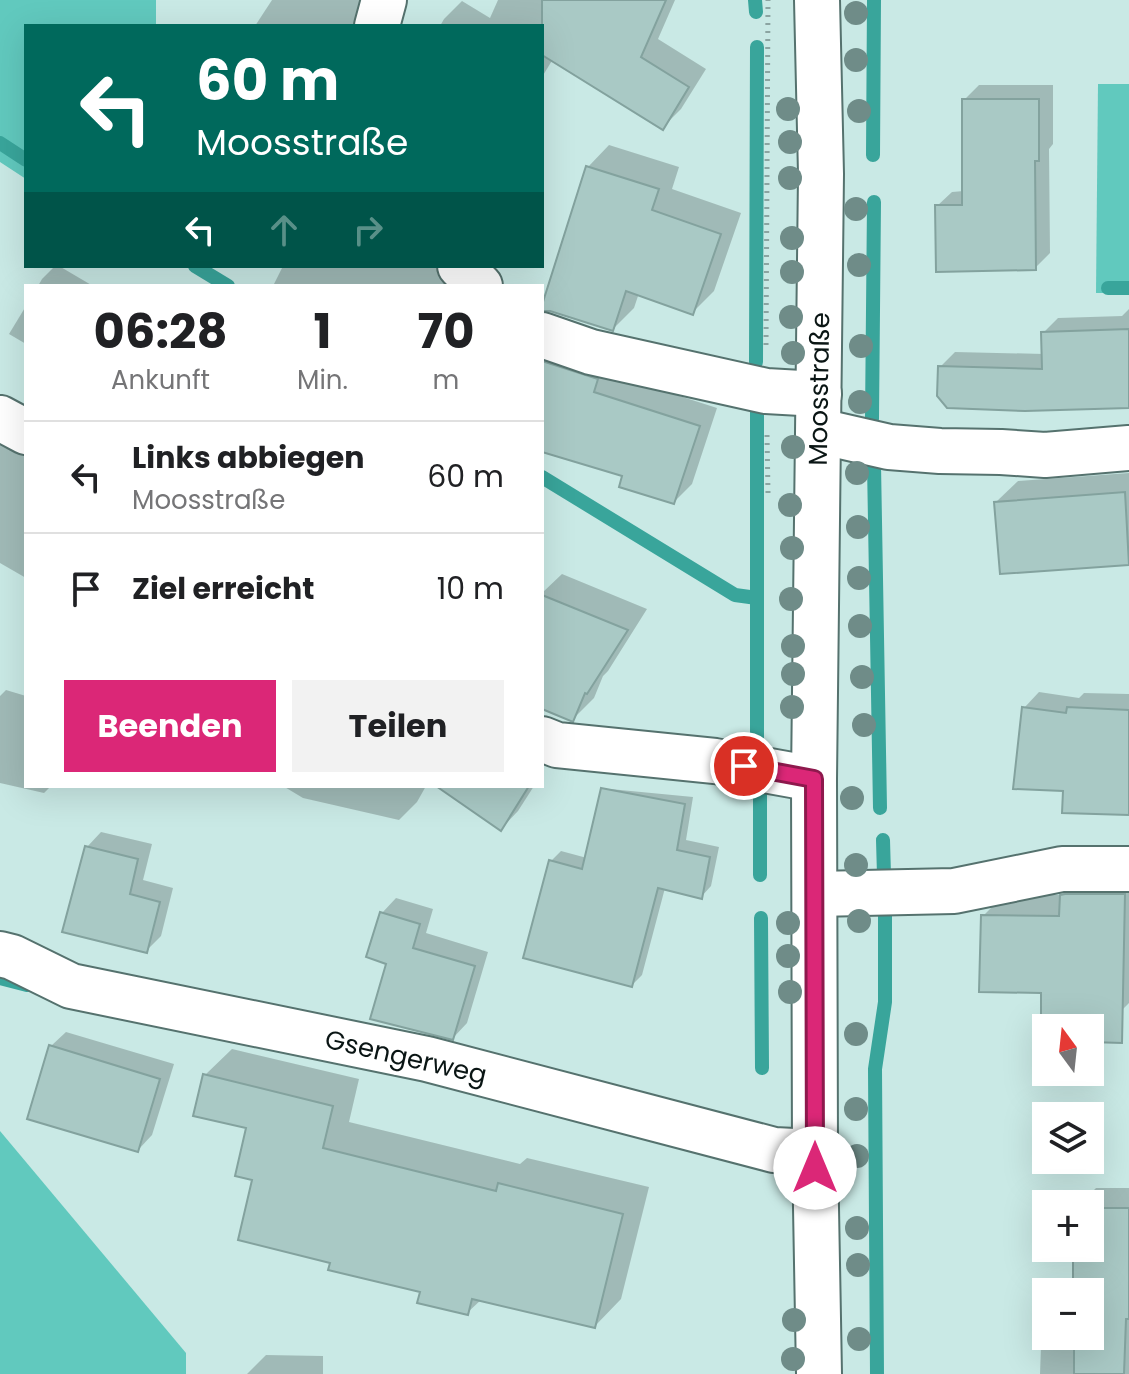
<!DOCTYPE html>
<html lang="de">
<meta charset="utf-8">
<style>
:root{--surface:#fff;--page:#f2f2f2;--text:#202124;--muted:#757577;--line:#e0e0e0;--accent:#db2777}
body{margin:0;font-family:Poppins,sans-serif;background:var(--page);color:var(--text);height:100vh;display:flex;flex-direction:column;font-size:30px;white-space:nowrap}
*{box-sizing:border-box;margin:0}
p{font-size:26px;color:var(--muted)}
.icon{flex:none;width:44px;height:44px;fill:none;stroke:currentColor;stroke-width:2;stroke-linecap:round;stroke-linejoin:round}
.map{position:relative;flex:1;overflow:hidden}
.drawer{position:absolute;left:24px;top:284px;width:520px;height:504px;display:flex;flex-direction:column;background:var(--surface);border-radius:0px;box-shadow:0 8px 32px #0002}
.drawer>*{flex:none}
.banner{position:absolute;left:24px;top:24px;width:520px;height:244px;border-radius:0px;box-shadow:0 8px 32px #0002;background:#00695c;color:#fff;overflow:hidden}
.needle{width:52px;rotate:345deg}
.tools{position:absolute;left:1032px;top:1014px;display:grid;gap:16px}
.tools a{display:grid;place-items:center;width:72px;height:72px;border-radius:0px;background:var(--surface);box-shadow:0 8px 32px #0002;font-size:40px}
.pin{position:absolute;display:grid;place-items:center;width:68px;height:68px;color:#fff;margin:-34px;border:4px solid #fff;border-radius:50%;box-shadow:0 2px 8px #0007}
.me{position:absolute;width:88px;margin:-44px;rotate:0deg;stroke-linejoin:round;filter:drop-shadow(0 0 6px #0008)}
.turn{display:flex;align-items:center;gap:28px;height:168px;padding:0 40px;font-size:36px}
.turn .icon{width:104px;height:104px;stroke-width:2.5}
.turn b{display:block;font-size:56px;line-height:68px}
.lanes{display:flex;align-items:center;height:76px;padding:0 40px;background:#0003;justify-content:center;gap:40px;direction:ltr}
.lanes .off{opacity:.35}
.eta{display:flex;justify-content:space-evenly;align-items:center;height:136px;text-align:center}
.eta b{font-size:48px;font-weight:700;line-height:56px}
.primary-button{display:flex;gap:16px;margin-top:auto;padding:16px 40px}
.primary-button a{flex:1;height:92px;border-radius:0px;background:var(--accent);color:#fff;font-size:32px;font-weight:700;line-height:92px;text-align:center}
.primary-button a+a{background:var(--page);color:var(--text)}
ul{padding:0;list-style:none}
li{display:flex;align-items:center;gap:24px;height:112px;padding:0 40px;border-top:2px solid var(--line)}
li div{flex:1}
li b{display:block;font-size:30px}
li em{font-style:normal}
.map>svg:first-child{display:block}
</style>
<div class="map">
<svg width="1129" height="1374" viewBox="0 0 1129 1374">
<rect width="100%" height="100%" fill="#c9e9e5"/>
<g fill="#61c9be">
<polygon points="0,0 156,0 156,26 26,26 26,179 0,162"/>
<polygon points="1098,84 1129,84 1129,293 1096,293"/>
<polygon points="0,1131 186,1353 186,1374 0,1374"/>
</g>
<g fill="#0003">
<polygon points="272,0 370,0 353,26 255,26"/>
<polygon points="498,0 675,0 658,39 706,69 681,109 663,127 553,59 542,77 542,26 440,26 444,19 462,1 490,18"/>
<polygon points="979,85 1053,85 1053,144 1049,149 1050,253 1035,268 937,206 952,192 964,191 964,100"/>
<polygon points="609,145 679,167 672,189 741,213 714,291 693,312 639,293 634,308 613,329 588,167"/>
<polygon points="55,266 59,266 93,286 38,286 42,279"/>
<polygon points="283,266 458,266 458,286 273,286"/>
<polygon points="26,306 26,344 9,334"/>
<polygon points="1129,309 1129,406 940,367 955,352 1044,354 1043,333 1058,318 1122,316"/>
<polygon points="542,336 611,374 717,408 692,484 674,502 625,475 542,450"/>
<polygon points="0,441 26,457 26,578 0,563"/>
<polygon points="1129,473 1129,563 1001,572 996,502 1018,481"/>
<polygon points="562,574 647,609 608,671 603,676 594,698 573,719 542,707 542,593"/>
<polygon points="6,690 26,696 26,786 51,786 44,793 0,783 0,696"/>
<polygon points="1039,692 1079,698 1084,693 1129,694 1129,813 1065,789 1024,708"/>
<polygon points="283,786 426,786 417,802 399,820 303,798"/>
<polygon points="439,786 534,786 518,811 501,829"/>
<polygon points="610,789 693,797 686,840 719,847 711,886 701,897 665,888 642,975 632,985 551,861 561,851 587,858 600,800"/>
<polygon points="101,832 152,844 143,880 173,888 161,936 146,951 87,847"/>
<polygon points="1083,874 1129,874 1129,1003 1122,1010 1043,991 983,916 1005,894 1062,895"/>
<polygon points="396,898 433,909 426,933 488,952 467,1023 453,1038 389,962 382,913"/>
<polygon points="66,1032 174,1064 152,1135 138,1150 51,1046"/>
<polygon points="232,1049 359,1079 349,1122 520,1164 527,1158 649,1187 621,1299 595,1326 482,1299 467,1313 422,1291 332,1262 255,1178 249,1127 205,1075"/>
<polygon points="1096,1188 1129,1188 1129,1374 1040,1374 1041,1346 1051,1336 1090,1336 1090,1292 1075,1292 1075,1248 1090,1248 1090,1204 1080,1204"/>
<polygon points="266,1355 323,1356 323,1374 247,1374"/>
</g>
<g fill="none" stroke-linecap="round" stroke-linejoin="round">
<g stroke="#39a59b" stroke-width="14">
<polyline points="755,0 756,12"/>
<polyline points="0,143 26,160"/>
<polyline points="873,155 874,0"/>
<polyline points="195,266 228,286"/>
<polyline points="1108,288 1129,288"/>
<polyline points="756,362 757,47"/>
<polyline points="872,419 874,202"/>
<polyline points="874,464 880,808"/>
<polyline points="542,477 735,595 757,598"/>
<polyline points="757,756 757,409"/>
<polyline points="760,792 760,875"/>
<polyline points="883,840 884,875"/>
<polyline points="761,918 762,1068"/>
<polyline points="0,978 27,985"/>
<polyline points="877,1374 875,1069 885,1002 885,904"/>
</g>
</g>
<g fill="#a9c9c5" stroke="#83a29e" stroke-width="2">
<polygon points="542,0 666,0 641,57 689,87 663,130 542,55"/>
<polygon points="962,99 1039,99 1039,161 1035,161 1036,270 936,272 935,205 962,205"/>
<polygon points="586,166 659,189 652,210 721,234 693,315 626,291 613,331 550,311 542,311 542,305"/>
<polygon points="1129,329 1129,408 1025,411 947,408 937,396 938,366 1042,369 1041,332"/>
<polygon points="542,361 598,379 594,392 700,426 674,504 619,487 622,476 542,452"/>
<polygon points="1125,492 1129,565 1000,574 994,502"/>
<polygon points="542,595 628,630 587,694 585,693 573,722 542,709"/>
<polygon points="1022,707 1066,713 1067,707 1129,710 1129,815 1062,813 1063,791 1013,789"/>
<polygon points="436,786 529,786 501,831"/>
<polygon points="601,788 685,804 677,850 710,857 702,899 658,888 632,987 523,958 549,860 582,869"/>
<polygon points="85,846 138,859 130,894 160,902 147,953 62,932"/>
<polygon points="1065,894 1125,894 1122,1043 1090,1042 1090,1028 1046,1028 1046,1042 1041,1042 1041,993 979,992 981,915 1059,916 1060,895"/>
<polygon points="380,912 420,924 413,948 475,966 453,1040 370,1019 386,964 366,957"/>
<polygon points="49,1045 160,1079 138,1152 27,1119"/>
<polygon points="203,1074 333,1106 323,1148 496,1191 498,1183 623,1214 595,1328 472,1299 468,1315 417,1303 420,1292 328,1270 330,1263 238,1240 252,1180 235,1176 246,1128 193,1116"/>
<polygon points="1090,1208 1129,1208 1129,1319 1126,1319 1124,1374 1074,1374 1074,1336 1090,1336 1090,1292 1073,1292 1073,1248 1090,1248"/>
</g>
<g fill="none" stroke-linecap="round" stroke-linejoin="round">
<defs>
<g id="minor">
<polyline points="817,0 821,174 814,779 815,1152 819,1374"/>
<polyline points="377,26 384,0"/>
<polyline points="460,266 480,286"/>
<polyline points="542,335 591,352 766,391 819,394"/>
<polyline points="0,418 26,432"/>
<polyline points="819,431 889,447 940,451 1001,452 1045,455 1129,448"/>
<polyline points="542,739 557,745 715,761 814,779"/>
<polyline points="816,894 954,891 1062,869 1129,869"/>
<polyline points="0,954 12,957 71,986 427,1059 774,1150 815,1152"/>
</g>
</defs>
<use href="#minor" stroke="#55726e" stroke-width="48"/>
<g stroke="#8ba4a1" stroke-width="5" stroke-dasharray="2 6" stroke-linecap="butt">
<polyline points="766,345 768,0"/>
<polyline points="767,435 768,493"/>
</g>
<use href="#minor" stroke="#fff" stroke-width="44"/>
</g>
<g fill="#6f8c88">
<circle cx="856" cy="13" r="12"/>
<circle cx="856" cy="60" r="12"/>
<circle cx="788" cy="109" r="12"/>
<circle cx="859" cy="111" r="12"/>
<circle cx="790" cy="142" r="12"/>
<circle cx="790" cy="178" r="12"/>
<circle cx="856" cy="209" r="12"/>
<circle cx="792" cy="238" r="12"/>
<circle cx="859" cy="265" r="12"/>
<circle cx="792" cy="272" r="12"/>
<circle cx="791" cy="317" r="12"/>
<circle cx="861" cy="346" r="12"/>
<circle cx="793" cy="353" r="12"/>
<circle cx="860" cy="402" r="12"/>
<circle cx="793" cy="447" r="12"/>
<circle cx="857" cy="473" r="12"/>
<circle cx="790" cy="505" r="12"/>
<circle cx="858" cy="527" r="12"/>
<circle cx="792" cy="548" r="12"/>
<circle cx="859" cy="578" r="12"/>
<circle cx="791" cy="599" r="12"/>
<circle cx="860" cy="626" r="12"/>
<circle cx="793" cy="646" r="12"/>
<circle cx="793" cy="674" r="12"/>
<circle cx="862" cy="677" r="12"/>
<circle cx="792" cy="707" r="12"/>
<circle cx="864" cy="725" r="12"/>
<circle cx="852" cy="798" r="12"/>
<circle cx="856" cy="865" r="12"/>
<circle cx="859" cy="921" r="12"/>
<circle cx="788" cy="923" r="12"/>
<circle cx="788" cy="956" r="12"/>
<circle cx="790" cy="992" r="12"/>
<circle cx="856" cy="1034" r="12"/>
<circle cx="856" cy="1109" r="12"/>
<circle cx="857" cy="1156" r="12"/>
<circle cx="791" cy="1185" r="12"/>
<circle cx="857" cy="1228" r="12"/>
<circle cx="858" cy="1265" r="12"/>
<circle cx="794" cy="1320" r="12"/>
<circle cx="859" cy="1339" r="12"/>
<circle cx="793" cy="1359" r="12"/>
</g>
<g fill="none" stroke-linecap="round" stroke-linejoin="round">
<defs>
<polyline id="route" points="744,766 814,779 815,1168"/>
</defs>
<use href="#route" stroke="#8e194d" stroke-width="20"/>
<use href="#route" stroke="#db2777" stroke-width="14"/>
</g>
<g text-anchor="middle" stroke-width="7" stroke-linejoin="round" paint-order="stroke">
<g font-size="26" fill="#0a1514" stroke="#fff">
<text transform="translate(819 389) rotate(-89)" y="9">Moosstraße</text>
<text transform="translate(406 1057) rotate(13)" y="9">Gsengerweg</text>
</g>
</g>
</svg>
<div class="tools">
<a><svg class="needle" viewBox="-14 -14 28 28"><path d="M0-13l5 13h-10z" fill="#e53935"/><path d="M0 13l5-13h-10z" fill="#757577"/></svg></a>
<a><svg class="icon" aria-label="layers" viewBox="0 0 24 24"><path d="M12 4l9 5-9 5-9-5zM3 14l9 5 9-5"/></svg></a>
<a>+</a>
<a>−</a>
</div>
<div class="pin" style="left:744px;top:766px;background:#d93025"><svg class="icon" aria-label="arrive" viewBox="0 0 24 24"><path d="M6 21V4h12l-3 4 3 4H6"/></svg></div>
<svg class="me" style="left:815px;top:1168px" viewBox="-20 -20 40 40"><circle r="19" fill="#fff"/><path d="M0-13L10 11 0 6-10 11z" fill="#db2777"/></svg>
<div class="banner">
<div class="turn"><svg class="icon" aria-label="left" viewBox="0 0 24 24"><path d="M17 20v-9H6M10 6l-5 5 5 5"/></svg><div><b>60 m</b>Moosstraße</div></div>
<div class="lanes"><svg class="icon" aria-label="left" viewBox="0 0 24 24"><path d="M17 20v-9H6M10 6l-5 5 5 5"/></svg><svg class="icon off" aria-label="ahead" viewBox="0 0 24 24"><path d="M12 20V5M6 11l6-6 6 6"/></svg><svg class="icon off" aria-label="right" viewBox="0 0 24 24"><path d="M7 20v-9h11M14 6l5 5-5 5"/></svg></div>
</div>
<section class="drawer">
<div class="eta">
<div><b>06:28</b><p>Ankunft</p></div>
<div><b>1</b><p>Min.</p></div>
<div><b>70</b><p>m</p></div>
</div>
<ul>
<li><svg class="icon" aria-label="left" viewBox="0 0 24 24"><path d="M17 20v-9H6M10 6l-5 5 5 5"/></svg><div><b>Links abbiegen</b><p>Moosstraße</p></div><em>60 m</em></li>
<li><svg class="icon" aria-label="arrive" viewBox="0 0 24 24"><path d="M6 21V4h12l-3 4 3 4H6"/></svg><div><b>Ziel erreicht</b></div><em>10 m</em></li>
</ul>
<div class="primary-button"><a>Beenden</a><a>Teilen</a></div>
</section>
</div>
